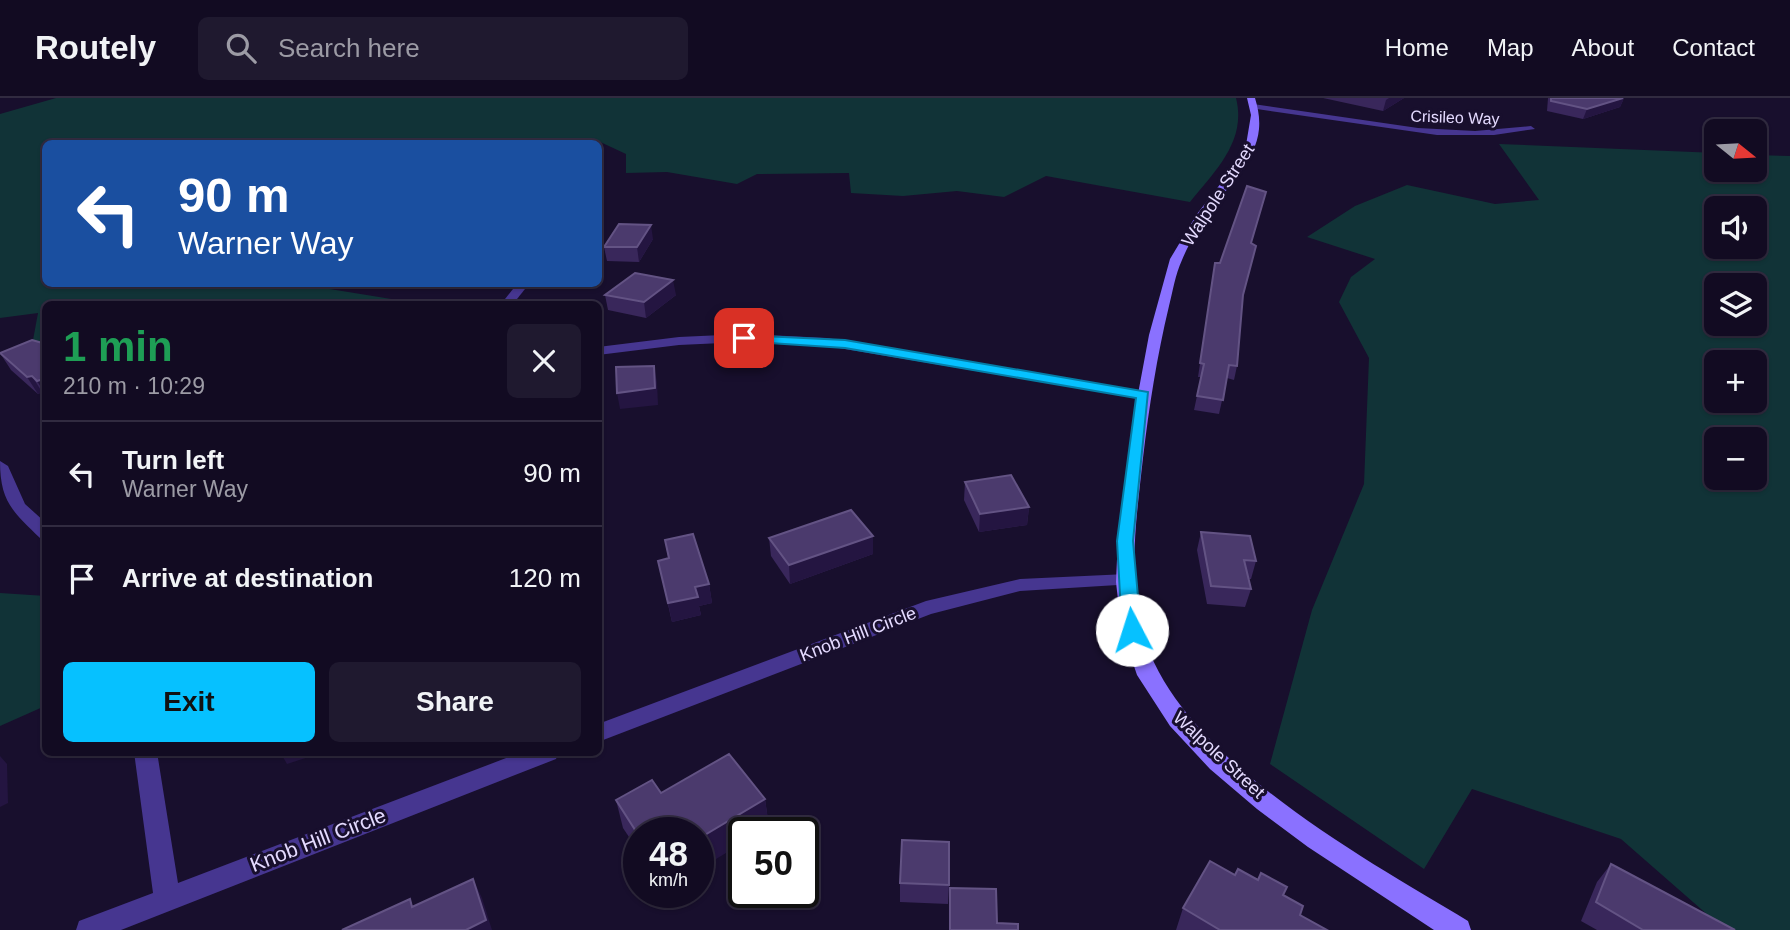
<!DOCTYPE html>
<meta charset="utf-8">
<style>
:root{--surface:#120b22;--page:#1f192f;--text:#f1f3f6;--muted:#9c9ba5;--line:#312b40;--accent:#06c1ff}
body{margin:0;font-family:Helvetica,sans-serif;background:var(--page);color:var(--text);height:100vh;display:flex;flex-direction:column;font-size:26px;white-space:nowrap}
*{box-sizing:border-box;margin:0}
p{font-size:23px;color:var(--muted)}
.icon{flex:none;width:38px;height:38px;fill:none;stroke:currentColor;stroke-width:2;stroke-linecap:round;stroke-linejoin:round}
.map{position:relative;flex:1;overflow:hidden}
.drawer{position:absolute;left:42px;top:203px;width:560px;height:455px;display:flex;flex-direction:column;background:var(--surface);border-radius:10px;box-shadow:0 2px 5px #0004,0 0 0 2px var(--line)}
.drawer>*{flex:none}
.top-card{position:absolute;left:42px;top:42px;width:560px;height:147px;border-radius:10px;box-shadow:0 2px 5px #0004,0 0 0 2px var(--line);background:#1a4fa0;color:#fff;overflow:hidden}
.needle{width:46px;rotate:108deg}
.buttons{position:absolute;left:1704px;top:21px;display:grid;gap:14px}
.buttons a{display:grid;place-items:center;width:63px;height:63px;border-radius:10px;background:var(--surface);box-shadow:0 2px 5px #0004,0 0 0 2px var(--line);font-size:35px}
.speed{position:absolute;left:623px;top:719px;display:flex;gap:14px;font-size:35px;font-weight:700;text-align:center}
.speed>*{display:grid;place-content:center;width:91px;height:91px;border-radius:50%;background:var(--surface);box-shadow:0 2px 5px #0004,0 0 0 2px var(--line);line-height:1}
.speed small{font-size:18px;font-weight:400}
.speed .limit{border:4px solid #111;border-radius:10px;background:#fff;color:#111}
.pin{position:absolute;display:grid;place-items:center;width:60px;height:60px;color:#fff;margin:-30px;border-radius:14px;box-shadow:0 4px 10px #0006}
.me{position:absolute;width:77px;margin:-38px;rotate:355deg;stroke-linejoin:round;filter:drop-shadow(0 0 5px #0008)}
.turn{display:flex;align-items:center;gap:24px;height:147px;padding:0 21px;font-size:32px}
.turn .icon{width:91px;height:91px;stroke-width:2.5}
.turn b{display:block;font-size:49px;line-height:60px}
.round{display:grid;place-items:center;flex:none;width:74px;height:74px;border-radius:10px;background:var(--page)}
.overview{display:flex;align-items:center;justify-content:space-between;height:119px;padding:0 21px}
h1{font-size:42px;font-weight:600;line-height:52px;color:#1e9e55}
.primary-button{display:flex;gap:14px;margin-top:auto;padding:14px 21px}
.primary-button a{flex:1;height:80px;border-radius:10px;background:var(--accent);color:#111;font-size:28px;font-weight:600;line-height:80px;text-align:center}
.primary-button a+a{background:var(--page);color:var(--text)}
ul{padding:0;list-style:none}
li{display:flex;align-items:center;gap:21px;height:105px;padding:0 21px;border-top:2px solid var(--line)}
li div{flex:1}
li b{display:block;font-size:26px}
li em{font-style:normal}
header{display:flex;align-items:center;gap:42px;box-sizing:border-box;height:98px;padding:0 35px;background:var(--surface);border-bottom:2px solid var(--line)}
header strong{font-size:33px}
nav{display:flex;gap:38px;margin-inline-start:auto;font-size:24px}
.search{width:490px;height:63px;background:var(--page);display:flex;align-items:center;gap:18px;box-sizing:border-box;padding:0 24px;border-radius:10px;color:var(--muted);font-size:26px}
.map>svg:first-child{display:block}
</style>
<header>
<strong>Routely</strong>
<div class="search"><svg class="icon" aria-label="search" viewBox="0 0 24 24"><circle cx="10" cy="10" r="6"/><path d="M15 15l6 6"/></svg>Search here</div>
<nav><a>Home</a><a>Map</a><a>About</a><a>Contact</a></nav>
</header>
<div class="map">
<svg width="1790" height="832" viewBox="0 0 1790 832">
<rect width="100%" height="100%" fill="#180f2d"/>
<g fill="#113337" fill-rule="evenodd">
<path d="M56,0H1236C1247,43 1215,73 1190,104L1046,78L1004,99L957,93L903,98L851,95L849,75L757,76L737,86L667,74L626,75V56L596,42H534L533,46H46V186H299L422,206H46L45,250L31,253L38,215L0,220V16Z"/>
<path d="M1499,46L1717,55V72H1755V57L1790,58V832H1725L1621,741L1472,691L1424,771L1270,666L1312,512L1364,386L1369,260L1339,204L1351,179L1375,161L1307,139L1355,108L1407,87L1495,106L1539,102ZM1717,110H1755V149H1717ZM1717,187H1755V226H1717ZM1717,264H1755V303H1717ZM1717,341H1755V380H1717Z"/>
<polygon points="0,495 46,498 45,608 0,628"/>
</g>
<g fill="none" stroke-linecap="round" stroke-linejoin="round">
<g fill="#463690" fill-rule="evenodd">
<polygon points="1253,6 1418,30 1475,33 1531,28 1535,31 1494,37 1437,37 1250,10"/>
<polygon points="517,186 529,186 513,206 501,206"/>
<polygon points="744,236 827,240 1143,293 1150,297 1143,301 827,248 744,244 679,247 598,257 598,249 679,239"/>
<path d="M0,363L8,368L25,406L46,425V442L40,440C12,413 0,403 0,363Z"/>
<polygon points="1127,476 1136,482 1134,486 1020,493 931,516 598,644 598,626 926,503 1020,481"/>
<polygon points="134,654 157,654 178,785 522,654 559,654 556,661 121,832 76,832 79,823 153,795"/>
</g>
<path fill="#8a71ff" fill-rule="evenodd" d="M1247,0H1255C1258,10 1260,20 1259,31C1256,63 1228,88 1211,112C1200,127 1189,145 1182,162C1175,177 1173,193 1169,208C1157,258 1149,309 1143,360C1137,415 1128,474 1141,528C1171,656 1362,759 1468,823L1471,832H1434L1308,749L1257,711L1210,671L1170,628L1137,577L1121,530L1116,484L1118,438L1132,328L1149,237L1170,161L1197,116L1232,71L1246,47L1251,17Z"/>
</g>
<g fill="#39275b">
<polygon points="1323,0 1404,0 1383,13"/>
<polygon points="1548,0 1624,0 1620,9 1583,21 1547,13"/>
<polygon points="1266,94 1251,146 1243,199 1237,268 1234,282 1227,280 1219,316 1194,312 1201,279 1198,279 1215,165 1220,165"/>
<polygon points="653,141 639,164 607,163 604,149"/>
<polygon points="605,197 676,197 646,220 608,212"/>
<polygon points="46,246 46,298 42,294 38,296 11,272 0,255"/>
<polygon points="965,384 1029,409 1027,427 979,434 964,402"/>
<polygon points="1201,434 1256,463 1251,481 1248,481 1251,491 1245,509 1207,506 1197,452"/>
<polygon points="769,440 873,456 790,486 771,458"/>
<polygon points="665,442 709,486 712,505 699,508 701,517 672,524 658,463 668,460"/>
<polygon points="661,695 765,701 769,729 639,735 639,754 623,730 616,702"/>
<polygon points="1611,766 1735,832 1597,832 1581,823 1597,784"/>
<polygon points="900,785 949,787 948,806 900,804"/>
<polygon points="1283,797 1300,817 1327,832 1176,832 1183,810"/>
</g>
<g fill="#241541">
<polygon points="1389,0 1404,0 1383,13 1386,2"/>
<polygon points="1624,0 1620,9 1583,21 1587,11"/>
<polygon points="651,127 653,141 639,164 637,149"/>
<polygon points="673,182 676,197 646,220 644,204"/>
<polygon points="654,268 657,284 658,307 620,311 617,295"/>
<polygon points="32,278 42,294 38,296 27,279"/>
<polygon points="46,280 46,297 37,283"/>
<polygon points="1029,409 1027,427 979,434 980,416"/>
<polygon points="873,438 873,456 790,486 789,467"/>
<polygon points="709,486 712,505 699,508 701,517 672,524 668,505 695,489"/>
<polygon points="280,654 324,654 287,666"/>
<polygon points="0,658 7,666 8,705 0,709"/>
<polygon points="765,701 769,729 759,735 744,735 744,744 698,772 698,741"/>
<polygon points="473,781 482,800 492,832 466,832"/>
</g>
<g fill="#4b3a6d" stroke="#635384" stroke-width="2">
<polygon points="1551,0 1623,0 1587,11 1551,3"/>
<polygon points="1247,88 1266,94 1251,145 1256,148 1243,197 1237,268 1229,267 1223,302 1197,298 1204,266 1200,265 1215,165 1220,165"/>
<polygon points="619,126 651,127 637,149 604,149"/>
<polygon points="635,175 673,182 644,204 605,197"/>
<polygon points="32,242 46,246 46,280 37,283 32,278 27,279 0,255"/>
<polygon points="654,268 655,290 617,295 616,269"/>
<polygon points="1011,377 1029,409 980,416 965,384"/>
<polygon points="851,412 873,438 789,467 769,440"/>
<polygon points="1201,434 1250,438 1256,463 1244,462 1251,491 1211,488"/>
<polygon points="693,436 709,486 695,489 698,499 668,505 658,463 669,460 665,442"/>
<polygon points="729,656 765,701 698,741 698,735 639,735 639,738 616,702 652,682 661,695"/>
<polygon points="902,742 949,744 949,787 900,785"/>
<polygon points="1210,763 1235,777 1238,771 1258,782 1261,775 1287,789 1283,797 1303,808 1300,817 1327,832 1220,832 1183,810"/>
<polygon points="1611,766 1735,832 1643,832 1596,804"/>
<polygon points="473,781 486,822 466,832 342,832 410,801 412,809"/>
<polygon points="950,790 996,791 997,825 1018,826 1018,832 950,832"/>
</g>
<polygon fill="#06c1ff" stroke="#047da6" stroke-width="2" points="744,237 845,242 1148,294 1133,443 1141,532 1138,536 1125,536 1122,532 1117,443 1136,300 845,250 740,243 740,238"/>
<g text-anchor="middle" stroke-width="6" stroke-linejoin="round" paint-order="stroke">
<g font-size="16" fill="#e4daff" stroke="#180f2d">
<text transform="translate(1455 19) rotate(2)" y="6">Crisileo Way</text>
</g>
<g font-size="18" fill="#e4daff" stroke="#180f2d">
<text transform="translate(1218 97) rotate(-57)" y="6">Walpole Street</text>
<text transform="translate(858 536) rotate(-21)" y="6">Knob Hill Circle</text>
<text transform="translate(1219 657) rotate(43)" y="6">Walpole Street</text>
</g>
<g font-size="21" fill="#e4daff" stroke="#180f2d">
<text transform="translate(318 742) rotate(-21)" y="7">Knob Hill Circle</text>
</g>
</g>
</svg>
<div class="buttons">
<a><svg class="needle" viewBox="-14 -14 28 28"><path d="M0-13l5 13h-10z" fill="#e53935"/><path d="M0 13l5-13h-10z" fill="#9c9ba5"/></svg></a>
<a><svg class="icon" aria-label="sound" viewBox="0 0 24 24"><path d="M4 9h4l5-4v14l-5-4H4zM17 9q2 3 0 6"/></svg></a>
<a><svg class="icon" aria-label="layers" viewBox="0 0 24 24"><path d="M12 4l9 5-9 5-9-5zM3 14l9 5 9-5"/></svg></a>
<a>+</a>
<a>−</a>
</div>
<div class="speed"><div>48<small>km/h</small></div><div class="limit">50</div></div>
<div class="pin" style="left:744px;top:240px;background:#d93025"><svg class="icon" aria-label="arrive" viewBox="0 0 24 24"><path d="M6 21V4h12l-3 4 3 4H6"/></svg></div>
<svg class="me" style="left:1132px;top:532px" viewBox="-20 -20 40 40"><circle r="19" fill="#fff"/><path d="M0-13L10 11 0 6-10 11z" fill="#06c1ff"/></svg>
<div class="top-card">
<div class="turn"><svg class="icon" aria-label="left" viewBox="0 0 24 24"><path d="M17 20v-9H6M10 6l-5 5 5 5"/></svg><div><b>90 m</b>Warner Way</div></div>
</div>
<section class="drawer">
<div class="overview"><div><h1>1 min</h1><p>210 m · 10:29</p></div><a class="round"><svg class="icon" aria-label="close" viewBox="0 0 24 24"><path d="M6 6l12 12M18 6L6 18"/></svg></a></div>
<ul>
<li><svg class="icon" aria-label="left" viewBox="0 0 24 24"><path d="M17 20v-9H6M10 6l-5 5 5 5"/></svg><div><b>Turn left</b><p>Warner Way</p></div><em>90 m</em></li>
<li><svg class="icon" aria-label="arrive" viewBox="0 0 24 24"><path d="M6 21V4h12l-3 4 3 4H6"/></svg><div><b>Arrive at destination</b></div><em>120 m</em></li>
</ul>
<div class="primary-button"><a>Exit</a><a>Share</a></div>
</section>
</div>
